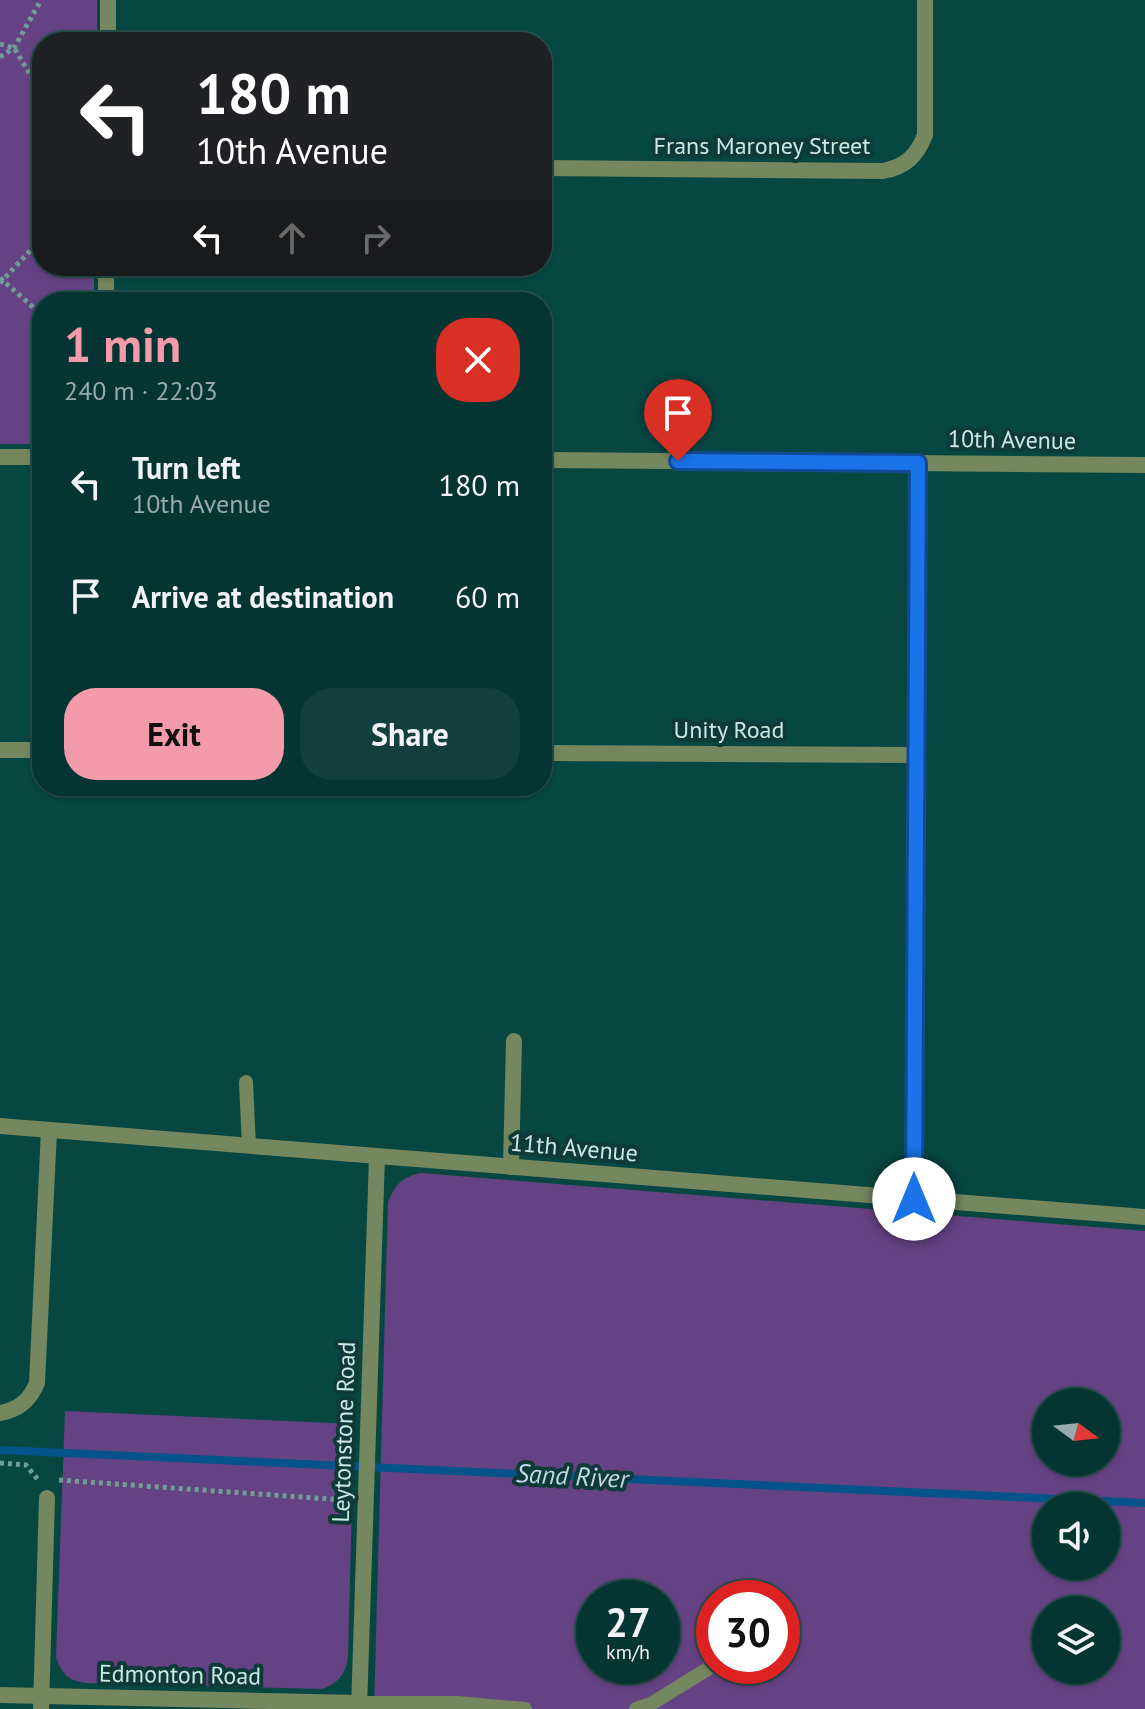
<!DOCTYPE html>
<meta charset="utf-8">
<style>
:root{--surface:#053532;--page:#13403e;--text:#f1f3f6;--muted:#97abac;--line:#26504d;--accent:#f39aab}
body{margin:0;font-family:"PT Sans",sans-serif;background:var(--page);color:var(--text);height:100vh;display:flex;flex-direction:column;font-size:30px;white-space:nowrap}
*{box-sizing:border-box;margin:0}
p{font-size:26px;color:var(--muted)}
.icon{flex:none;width:44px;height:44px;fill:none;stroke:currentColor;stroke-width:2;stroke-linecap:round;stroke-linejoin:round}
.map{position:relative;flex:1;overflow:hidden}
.side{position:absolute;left:32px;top:292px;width:520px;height:504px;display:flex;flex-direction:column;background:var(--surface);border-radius:32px;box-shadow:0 2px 6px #0004,0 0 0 2px var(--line)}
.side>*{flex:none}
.guide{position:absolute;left:32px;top:32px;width:520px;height:244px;border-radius:32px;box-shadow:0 2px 6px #0004,0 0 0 2px var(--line);background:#202124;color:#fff;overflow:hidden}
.needle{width:52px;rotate:105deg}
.fabs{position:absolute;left:1032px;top:1388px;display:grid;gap:16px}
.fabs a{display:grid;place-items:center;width:88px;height:88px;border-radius:50%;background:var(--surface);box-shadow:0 2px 6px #0004,0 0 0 2px var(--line);font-size:40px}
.speed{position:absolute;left:576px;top:1580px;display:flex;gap:16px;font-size:40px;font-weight:700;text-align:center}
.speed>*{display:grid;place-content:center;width:104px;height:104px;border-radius:50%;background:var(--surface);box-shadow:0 2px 6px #0004,0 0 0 2px var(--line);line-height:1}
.speed small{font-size:20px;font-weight:400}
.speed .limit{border:12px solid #d22;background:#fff;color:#111}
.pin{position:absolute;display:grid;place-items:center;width:68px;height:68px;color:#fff;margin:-82px -34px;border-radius:50% 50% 50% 0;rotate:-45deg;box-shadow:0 0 8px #0007}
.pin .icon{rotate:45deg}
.me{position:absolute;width:88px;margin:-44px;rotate:0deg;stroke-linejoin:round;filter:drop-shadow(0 0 6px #0008)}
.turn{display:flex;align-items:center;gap:28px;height:168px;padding:0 32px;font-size:36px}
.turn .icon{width:104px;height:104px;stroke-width:2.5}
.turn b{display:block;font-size:56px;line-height:68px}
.lanes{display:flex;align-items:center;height:76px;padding:0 32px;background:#0003;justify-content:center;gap:40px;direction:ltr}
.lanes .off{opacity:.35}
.round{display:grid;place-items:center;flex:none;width:84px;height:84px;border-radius:32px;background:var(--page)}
.summary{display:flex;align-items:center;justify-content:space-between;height:136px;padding:0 32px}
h1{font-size:48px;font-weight:800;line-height:60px;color:var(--accent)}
.button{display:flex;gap:16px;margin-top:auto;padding:16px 32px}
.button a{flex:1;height:92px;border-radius:32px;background:var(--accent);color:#111;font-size:32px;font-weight:800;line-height:92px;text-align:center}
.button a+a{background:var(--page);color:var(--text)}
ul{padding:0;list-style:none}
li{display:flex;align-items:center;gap:24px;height:112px;padding:0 32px}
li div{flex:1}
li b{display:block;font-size:30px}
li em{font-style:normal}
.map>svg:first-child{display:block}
</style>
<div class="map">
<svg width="1145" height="1709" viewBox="0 0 1145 1709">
<rect width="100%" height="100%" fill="#074742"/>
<g fill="#654284" fill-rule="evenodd">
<polygon points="0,0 97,0 97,42 42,42 42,266 94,266 94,302 42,302 42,444 0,444"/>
<path d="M421,1173L1145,1231V1709H374L388,1202C396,1184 402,1177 421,1173ZM1046,1402H1106V1462H1046ZM1046,1506H1106V1566H1046ZM594,1598H662V1666H594ZM714,1598H782V1666H714ZM1046,1610H1106V1670H1046Z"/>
<path d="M65,1411L354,1424L348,1657C346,1673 339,1683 322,1689L86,1683C68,1681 61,1673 56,1657Z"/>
</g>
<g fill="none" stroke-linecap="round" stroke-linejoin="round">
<polyline stroke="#04548b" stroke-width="8" points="0,1450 1145,1503"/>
<g stroke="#709d98" stroke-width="5" stroke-dasharray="4 4" stroke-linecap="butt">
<polyline points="0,44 14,48 42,94"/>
<polyline points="0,57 14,48 41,0"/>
<polyline points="0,278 42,315"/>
<polyline points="0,283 42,238"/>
<polyline points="0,1463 26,1465 39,1481"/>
<polyline points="59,1480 344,1500"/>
</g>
<g stroke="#75875e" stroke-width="14">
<polyline points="246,1082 249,1146"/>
<polyline points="360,1703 457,1703 525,1709"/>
<polyline points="636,1709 651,1704 714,1665"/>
</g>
<g stroke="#75875e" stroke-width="16">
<polyline points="108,42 108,0"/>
<path d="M542,168L883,171C905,167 917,156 925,135V0"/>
<polyline points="106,302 106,266"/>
<polyline points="0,457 42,457"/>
<polyline points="542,460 1145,465"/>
<polyline points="0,750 42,750"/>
<polyline points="542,753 916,755"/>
<polyline points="0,1126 1145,1217"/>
<polyline points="511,1167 514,1041"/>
<polyline points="914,1199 918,463"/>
<path d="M0,1413C19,1410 30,1400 37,1383L49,1130"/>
<polyline points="0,1695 360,1703"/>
<polyline points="41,1709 47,1498"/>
<polyline points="359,1709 377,1156"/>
</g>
</g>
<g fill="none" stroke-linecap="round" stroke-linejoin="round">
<defs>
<polyline id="route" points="678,461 918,463 914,1199"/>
</defs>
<use href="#route" stroke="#114b97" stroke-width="20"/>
<use href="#route" stroke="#1a73e8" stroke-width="14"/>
</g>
<g text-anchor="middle" stroke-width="8" stroke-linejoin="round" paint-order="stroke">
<g font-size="24" fill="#cce8e4" stroke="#0e3a37">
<text x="762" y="154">Frans Maroney Street</text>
<text transform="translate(1012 440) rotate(1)" y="8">10th Avenue</text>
<text x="729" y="738">Unity Road</text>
<text transform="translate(574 1148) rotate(5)" y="8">11th Avenue</text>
<text transform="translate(344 1432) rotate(-88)" y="8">Leytonstone Road</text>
<text transform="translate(180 1675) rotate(1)" y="8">Edmonton Road</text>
</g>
<g font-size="26" font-style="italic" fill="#c4d7eb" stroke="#0e3a37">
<text transform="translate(572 1476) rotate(3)" y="9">Sand River</text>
</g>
</g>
</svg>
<div class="fabs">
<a><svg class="needle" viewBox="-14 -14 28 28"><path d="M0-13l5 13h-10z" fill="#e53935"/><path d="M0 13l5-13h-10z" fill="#97abac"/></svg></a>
<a><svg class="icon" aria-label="sound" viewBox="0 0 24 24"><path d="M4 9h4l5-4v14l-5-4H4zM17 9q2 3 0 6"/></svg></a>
<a><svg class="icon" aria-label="layers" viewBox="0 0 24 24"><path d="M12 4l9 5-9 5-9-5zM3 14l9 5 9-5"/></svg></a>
</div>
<div class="speed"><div>27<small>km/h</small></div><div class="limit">30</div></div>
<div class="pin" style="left:678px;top:461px;background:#d93025"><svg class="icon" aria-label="arrive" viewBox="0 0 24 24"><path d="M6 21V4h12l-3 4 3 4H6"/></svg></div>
<svg class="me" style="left:914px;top:1199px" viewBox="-20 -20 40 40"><circle r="19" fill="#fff"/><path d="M0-13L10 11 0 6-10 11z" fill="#1a73e8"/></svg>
<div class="guide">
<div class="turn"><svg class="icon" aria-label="left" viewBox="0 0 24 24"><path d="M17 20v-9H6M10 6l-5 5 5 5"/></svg><div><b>180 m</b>10th Avenue</div></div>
<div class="lanes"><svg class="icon" aria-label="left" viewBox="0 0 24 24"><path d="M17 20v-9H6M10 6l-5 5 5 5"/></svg><svg class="icon off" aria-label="ahead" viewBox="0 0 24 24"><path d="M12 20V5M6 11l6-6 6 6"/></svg><svg class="icon off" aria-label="right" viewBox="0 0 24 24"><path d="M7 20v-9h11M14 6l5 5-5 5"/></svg></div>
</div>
<section class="side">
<div class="summary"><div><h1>1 min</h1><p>240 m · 22:03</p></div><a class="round" style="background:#d93025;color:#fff"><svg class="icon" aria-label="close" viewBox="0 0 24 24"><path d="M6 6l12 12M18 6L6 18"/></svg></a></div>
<ul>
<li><svg class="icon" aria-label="left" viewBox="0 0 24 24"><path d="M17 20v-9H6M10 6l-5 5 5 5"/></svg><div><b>Turn left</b><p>10th Avenue</p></div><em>180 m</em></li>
<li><svg class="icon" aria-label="arrive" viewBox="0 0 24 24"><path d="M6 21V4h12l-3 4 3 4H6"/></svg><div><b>Arrive at destination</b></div><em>60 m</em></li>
</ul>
<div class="button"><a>Exit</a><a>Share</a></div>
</section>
</div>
